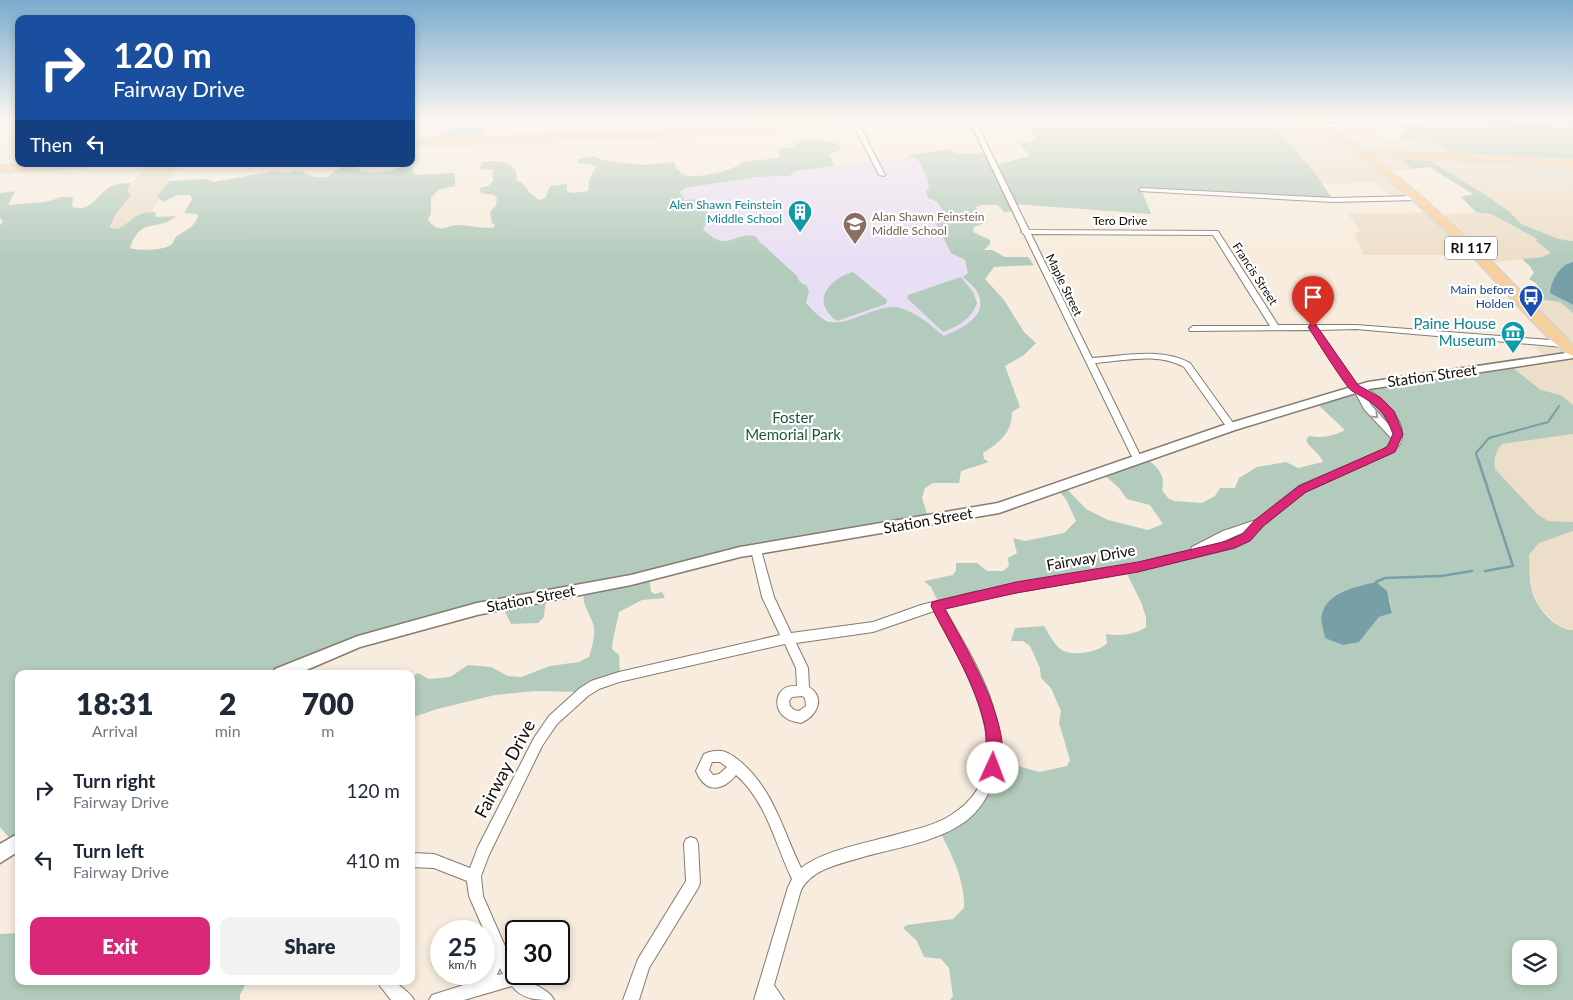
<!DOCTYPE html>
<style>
:root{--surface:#fff;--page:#f2f2f3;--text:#1f2937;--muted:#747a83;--accent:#db2777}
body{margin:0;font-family:Lato,sans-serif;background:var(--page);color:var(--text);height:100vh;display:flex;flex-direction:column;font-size:19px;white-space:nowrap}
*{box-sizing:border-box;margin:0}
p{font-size:16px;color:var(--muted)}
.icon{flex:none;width:28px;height:28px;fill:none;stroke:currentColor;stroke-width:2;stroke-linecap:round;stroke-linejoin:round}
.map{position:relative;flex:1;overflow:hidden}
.side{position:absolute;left:15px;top:670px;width:400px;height:315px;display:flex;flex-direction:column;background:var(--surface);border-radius:10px;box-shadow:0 2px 8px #0003}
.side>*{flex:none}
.guide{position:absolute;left:15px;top:15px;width:400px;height:152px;border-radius:10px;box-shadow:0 2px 8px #0003;background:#1a4fa0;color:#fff;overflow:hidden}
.tools{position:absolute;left:1512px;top:940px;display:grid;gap:10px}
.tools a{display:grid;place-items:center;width:45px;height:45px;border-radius:10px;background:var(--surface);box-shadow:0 2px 8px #0003;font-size:25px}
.speed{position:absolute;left:430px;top:920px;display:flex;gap:10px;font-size:25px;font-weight:700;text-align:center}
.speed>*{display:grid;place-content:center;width:65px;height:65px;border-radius:50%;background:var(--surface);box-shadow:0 2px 8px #0003;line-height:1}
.speed small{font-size:12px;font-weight:400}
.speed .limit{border:2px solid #111;border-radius:8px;background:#fff;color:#111}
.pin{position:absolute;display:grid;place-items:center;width:42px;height:42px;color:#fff;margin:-51px -21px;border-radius:50% 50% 50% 0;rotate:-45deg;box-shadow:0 0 5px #0007}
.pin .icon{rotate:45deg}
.me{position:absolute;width:55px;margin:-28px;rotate:2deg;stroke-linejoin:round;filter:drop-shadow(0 0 4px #0008)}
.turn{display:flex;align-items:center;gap:18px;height:105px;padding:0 15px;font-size:22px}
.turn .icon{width:65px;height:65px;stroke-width:2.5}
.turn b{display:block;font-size:35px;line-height:42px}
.then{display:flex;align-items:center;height:48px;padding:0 15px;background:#0003;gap:10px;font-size:19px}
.eta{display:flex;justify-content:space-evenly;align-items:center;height:85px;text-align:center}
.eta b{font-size:30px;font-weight:800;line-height:35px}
.primary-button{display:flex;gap:10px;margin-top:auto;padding:10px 15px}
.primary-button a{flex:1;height:58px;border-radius:10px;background:var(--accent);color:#fff;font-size:20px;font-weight:800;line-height:58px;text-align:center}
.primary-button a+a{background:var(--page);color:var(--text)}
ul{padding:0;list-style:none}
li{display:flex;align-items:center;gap:15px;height:70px;padding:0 15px}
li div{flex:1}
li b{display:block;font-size:19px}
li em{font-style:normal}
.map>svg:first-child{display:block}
</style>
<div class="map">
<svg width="1573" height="1000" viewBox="0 0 1573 1000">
<rect width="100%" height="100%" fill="#f7ecdd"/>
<g fill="#eddec9">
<polygon points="1269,120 1297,120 1315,127 1360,123 1391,141 1426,137 1447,151 1573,163 1573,241 1559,239 1521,224 1510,212 1486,195 1430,161 1410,168 1412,169 1386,172 1437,215 1486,212 1537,239 1536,241 1549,250 1551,253 1550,255 1542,257 1487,263 1521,300 1560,302 1573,313 1573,405 1561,395 1541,390 1509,365 1547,358 1534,347 1563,345 1477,255 1364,255 1354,233 1361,232 1348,214 1432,212 1417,199 1393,197 1373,182 1322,184"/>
<polygon points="149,164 181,164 157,197 159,199 152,212 140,213 123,227 110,229 116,214 131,195 127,193 128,188"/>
<polygon points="1573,434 1573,522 1548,521 1537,514 1495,469 1495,452 1502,444"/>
<polygon points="1573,531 1573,630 1557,625 1539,606 1531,588 1529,555 1539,543"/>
</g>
<polygon fill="#e8dff4" points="910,157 918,160 927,177 931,200 943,209 943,214 935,221 960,259 965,260 968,273 963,277 977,292 979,306 975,319 962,329 944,336 908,311 894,307 840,323 821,318 806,303 809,292 807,287 800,282 797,276 756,239 745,235 727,242 712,237 703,229 706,223 692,200 685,200 680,192 685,188 757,177 771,177 794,171"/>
<g fill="#b3cbbc" fill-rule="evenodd">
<path d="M457,120H575C560,127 532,127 514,126C505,126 498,124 488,127L482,139L430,142L432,136L443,134L453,127L452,122Z"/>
<path d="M1026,120H1269L1315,173L1333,200L1142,191L1151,214L1014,204L1016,211L1004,212L998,205H981L976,207L985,223L974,227L973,232L990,240V244L984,250H992L1005,257H1028L1034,265L994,267L985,279L1004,300L1024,332L1036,343L1024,355L1005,366L1020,407L1012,412C1012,433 1000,442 983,453L984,459L989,462L961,471L959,483H933L925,488L922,498L929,520L761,548L649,576L651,592L655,594L662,592L665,598L642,600L619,612C617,625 613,635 612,649L619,655L620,674L585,692L535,691L495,695L437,709L411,718V678L418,673L429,679L450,677L468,665L491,667L508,676L521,677L550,666L579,662L589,657C592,647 597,631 592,621C586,605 584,609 583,590L546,596L544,617L538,623L511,624L501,604L461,613L280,674H19V769L16,784L19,787V844L16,846L0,827V225L3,222L0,218V193L15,191L8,205C20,204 32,203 44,202C59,200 55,195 73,198L72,207C91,212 95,198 108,188C113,184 125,183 131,183L127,191L131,195L116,214L110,227C120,233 129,220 138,215C143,212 149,212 155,212L156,217L176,216C159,232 140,216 130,248C138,251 164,251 172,244C173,243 175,238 176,237C184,230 195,228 198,216L197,214L184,213L192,199L190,195H177L163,202L157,197L169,181L205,179L214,182L276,171C284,176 295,168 303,172C314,177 313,178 328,177C338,168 342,165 355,165L362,172C373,172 386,173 396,169C403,166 403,164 411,164V159L417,158L412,169L415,175L455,173V186L438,190L431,198V213L428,220C441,236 445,224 461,225C472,226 482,228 493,228L495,225L492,223L490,212L496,205L497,198L494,195L481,193L480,188L488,186L493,181V170L479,169L482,162C497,160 506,160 516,171L517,181L522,182L530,193L539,200L545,198L550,186L567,184V191L572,193L588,191L589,180L596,167L591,164L578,163V159L594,156L603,160L641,165L675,162L676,168C679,170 681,174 685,175C696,179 735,171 742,162L779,158V149L793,147C802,135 823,141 837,143L842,150L829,154L835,166L794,171L790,176L757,177L685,188L680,192L685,200L702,199L707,212L711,216L703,229C728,254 735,231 755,236L760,242L797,276L800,282L807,286L809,292L806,303C811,308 817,315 823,319C841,331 872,306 894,307C913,309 929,324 944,336C961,329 990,316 977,292C974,286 967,281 963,277L968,273L965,260L951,253L935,221L943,214C942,205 936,201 928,198L926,191L929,188L927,177L918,160L908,155L951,149C960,158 977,152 989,152L996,165L1029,156L1020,143L1031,142L1036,138L1022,123Z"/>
<polygon points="1390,120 1417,123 1440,120 1573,120 1573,163 1451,158 1445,148 1426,137 1401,140 1399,136 1404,133 1402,128"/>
<polygon points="1403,159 1430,161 1486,195 1510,212 1521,224 1559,239 1573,241 1573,262 1568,263 1559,271 1561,299 1573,305 1573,313 1560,302 1542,300 1544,296 1536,283 1529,279 1534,273 1530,266 1522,259 1542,257 1551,253 1536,241 1537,239 1491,214 1476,212 1461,197 1473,194 1429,167 1412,169 1401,160"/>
<path d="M853,272L887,300L886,304L837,321C810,302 828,279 853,272Z"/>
<path d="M961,277L973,292L977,303C971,319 959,326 943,332L907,298L908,295Z"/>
<path d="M1509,365L1541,390L1561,395L1573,405V434L1502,444C1495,452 1494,458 1495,469L1537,514L1548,521L1573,522V531L1539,543L1529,555C1530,565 1529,577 1531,587C1534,605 1554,630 1573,630V1000H950L953,996L949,968L941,959L924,957L917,941L903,928L907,925L953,919L964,908C965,879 951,853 938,828L963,814L996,760L1040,772L1067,766L1070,760L1059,723L1061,711L1051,688L1041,678L1040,668L1030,646L1023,641H1011L1015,628L1044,626C1048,632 1052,641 1058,647C1068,658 1098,653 1107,643L1106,634C1119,636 1135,635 1146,627V617L1141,602L1125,570L939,604L931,587L924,581L953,575L956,570V563H977L987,571H1003L1009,566L1008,558L1017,553L1013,538L1025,541L1064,533L1076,521L1066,499L1055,487L1064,486L1086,509L1108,520L1148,530L1163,524L1150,505L1127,499L1119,488L1101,472L1145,457C1157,467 1166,474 1162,490L1168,498L1174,501L1202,503L1215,496L1220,488H1235L1239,478L1257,467L1286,462L1298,468L1323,462C1320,453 1310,449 1306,440L1309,436C1322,438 1332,437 1345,430L1313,400L1355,388ZM1376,582L1390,600L1392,613L1379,617L1359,642L1339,593ZM1521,949H1549V976H1521Z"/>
<polygon points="19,933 19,981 247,981 240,995 240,1000 0,1000 0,934"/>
</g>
<g fill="#769fa7">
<path d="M1573,262V305L1550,293C1551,281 1560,264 1573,262Z"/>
<path d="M1376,582L1387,591L1392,613L1379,617L1359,642L1343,645L1325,638C1324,630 1320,621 1322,614C1328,591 1357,587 1376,582Z"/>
</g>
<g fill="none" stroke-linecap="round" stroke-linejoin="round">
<g stroke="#769fa7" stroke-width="2">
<polyline points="1492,122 1542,127 1549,126 1550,121 1554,120"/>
<polyline points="1478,460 1476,453 1489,438 1548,422 1559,406"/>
</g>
<g stroke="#769fa7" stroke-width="2.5">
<polyline points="1478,459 1513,566 1485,571"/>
<polyline points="1376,582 1385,578 1441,576 1472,571"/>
</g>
<defs>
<g id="minor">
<polygon points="0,120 5,120 0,123"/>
<polygon points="638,120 644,120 644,135 641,137 638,135"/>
<path d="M969,120H975L1029,230L1218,231L1278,325H1356L1564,341L1568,344L1564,347L1356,329L1319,330L1357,385C1374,388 1404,417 1402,436C1402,444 1396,450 1389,454L1305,492L1263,526L1250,540L1234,548L1138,571L974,600L944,608C973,660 1019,727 991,788C984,803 975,816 960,825C932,843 895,848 863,857C841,864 813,868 801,890L774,985L784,1000H754L788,887L792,879C775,844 767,802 736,775C722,792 705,793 696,771L704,754C721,747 729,752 742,763C774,791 783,831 801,868C826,849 868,843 898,834C916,829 936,825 951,815C1028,767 964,668 934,611L873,632L796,643L808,668L809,687C826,698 817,716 801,723C796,722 790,721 786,718C775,711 774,695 785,688C788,686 793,686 797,686L796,668L785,644L619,682L599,689L588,696L557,724L542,746L489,855L481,876L483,896L512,962L516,967V974H521C529,985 548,987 554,1000C538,1000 522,1000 512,986L464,1000H429L432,995L470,983L480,974H484V970L493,951L469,896L467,881L434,868L411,867V853L434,854L470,868L478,847L534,738L549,716L580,688L591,681L619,672L780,635L762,597L751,550L752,547H760L761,550L774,597L791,633L873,622L921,605L974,592L1138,563L1191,550L1192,547L1223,531L1256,520L1299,486L1383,450L1390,444L1392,439L1364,409L1355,392L1352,391L1311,330L1190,331L1189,329L1193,326H1270L1213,235L1031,234L1092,358C1124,356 1161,347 1190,363L1236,427L1234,429H1228L1184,367C1158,352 1123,361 1095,363L1142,459L1137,462L1134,461L1024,234L1021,232L1022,231ZM1367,398L1386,415L1392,428L1371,405ZM1244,532L1228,542L1217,544ZM802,696L805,698L806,706L799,711L794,710L790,706L789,701L792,697ZM712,762H720L727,767L719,774L713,775L709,770ZM500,968L503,974L497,975Z"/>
<polygon points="1362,120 1381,120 1378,122 1315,129 1312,127 1315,125"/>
<polygon points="853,121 858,122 885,175 884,176 879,175 852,122"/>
<polygon points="1142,188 1333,198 1417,196 1420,198 1417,200 1333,202 1140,191 1139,190"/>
<polygon points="691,837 696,839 698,844 700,883 698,888 649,968 639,1000 623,1000 638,959 686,881 684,844 686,839"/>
<path d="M378,981H395C401,988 411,993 414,1000H391L380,986Z"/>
</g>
<g id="tertiary">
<polygon points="1573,352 1573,358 1369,389 1235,430 999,513 740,557 631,585 477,615 360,647 297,674 273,674 275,669 358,636 477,603 631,575 740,547 998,503 1227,424 1368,382"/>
<polygon points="19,833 19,851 0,863 0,844"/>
</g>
<g id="primary">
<polygon points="832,120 878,120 873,123 722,134 411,146 411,140 722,128"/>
<path d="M1292,120C1316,120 1345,135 1363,150L1573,160V166L1372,157L1421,196L1483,253L1573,345V356C1556,352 1493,277 1476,260C1436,219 1392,181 1347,147C1331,135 1306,134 1292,120Z"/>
<polygon points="34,164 88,164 83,167 0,172 0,166"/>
</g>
</defs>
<use href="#minor" stroke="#857b6e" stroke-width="2"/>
<use href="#tertiary" stroke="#857b6e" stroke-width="3"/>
<use href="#primary" stroke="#d4d3d3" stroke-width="3"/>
<use href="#minor" fill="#fff" fill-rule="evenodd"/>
<use href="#tertiary" fill="#fff" fill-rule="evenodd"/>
<use href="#primary" fill="#f7cf9d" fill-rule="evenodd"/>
</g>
<defs><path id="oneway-chevron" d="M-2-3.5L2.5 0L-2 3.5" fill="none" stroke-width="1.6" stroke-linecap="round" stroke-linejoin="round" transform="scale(1.25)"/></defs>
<use stroke="#9f9e9c" href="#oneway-chevron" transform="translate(1375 415) rotate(44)"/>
<linearGradient id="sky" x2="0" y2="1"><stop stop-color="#7aacce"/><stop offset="0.46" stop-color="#fbf6f0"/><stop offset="1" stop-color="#fbf6f0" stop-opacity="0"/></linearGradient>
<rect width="1573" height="260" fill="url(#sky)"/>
<path fill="#db2777" stroke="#8e194d" d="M1310,325H1316L1358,385L1381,398L1394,411L1403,434L1395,452L1306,492L1263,526L1250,541L1234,548L1138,572L1016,593L945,609C965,647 1017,731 999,773L993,775L988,773C983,760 988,741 985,727C976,684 950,644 931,606L932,602L1016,582L1138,562L1227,541L1242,534L1255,520L1299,486L1387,447L1393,434C1383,408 1375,404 1352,391C1347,389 1314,336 1308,327Z"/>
<defs>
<symbol id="building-pin" viewBox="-11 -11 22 30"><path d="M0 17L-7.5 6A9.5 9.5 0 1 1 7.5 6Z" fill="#0f9aa8" stroke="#fff"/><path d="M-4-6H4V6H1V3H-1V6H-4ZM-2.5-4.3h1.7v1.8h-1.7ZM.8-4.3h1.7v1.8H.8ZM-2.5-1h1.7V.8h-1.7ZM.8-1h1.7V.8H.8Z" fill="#fff"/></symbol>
<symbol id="school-pin" viewBox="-11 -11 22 30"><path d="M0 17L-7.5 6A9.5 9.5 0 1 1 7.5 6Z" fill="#8d6e63" stroke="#fff"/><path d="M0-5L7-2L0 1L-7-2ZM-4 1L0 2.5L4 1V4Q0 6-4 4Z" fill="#fff"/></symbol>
<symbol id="bus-pin" viewBox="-11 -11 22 30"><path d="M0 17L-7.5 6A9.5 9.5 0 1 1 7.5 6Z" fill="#1a4fb4" stroke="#fff"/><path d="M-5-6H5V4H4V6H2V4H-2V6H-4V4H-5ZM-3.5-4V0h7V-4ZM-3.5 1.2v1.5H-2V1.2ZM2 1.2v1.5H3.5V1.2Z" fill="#fff"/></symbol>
<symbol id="museum-pin" viewBox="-11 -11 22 30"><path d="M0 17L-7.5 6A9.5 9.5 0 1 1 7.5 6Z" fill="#0f9aa8" stroke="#fff"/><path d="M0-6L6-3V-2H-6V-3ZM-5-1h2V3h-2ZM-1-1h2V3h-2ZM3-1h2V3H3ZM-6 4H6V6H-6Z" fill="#fff"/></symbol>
</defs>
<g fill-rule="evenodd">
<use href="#building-pin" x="786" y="198" width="28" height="38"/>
<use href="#school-pin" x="841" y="210" width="28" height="38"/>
<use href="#bus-pin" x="1517" y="283" width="28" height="38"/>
<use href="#museum-pin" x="1499" y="319" width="28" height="38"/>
</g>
<g text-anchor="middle" stroke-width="4.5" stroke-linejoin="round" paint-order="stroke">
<g font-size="12" fill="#0d838f" stroke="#fff" text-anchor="end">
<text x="782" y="209">Alen Shawn Feinstein<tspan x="782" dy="14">Middle School</tspan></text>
</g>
<g font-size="12" fill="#785e54" stroke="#fff" text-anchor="start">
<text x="872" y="221">Alan Shawn Feinstein<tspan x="872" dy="14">Middle School</tspan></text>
</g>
<g font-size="12" fill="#100d08" stroke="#fff">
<text x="1120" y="225">Tero Drive</text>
<text transform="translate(1255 274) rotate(57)" y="4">Francis Street</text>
<text transform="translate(1064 285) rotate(64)" y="4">Maple Street</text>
</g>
<g font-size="12" fill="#164399" stroke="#fff" text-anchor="end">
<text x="1514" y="294">Main before<tspan x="1514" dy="14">Holden</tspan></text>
</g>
<rect fill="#fff" stroke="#585652" stroke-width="1" x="1445" y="236.5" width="52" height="23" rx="4"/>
<g font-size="14" font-weight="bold" fill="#100d08">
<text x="1471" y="253">RI 117</text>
</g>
<g font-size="15" fill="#0d838f" stroke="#fff" text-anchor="end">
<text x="1496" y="329">Paine House<tspan x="1496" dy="17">Museum</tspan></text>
</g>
<g font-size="15" fill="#100d08" stroke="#fff">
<text transform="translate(1432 376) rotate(-8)" y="5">Station Street</text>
<text transform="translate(928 521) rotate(-10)" y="5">Station Street</text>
<text transform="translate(1091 558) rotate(-10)" y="5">Fairway Drive</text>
<text transform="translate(531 599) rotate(-11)" y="5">Station Street</text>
</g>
<g font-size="15" fill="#1d563a" stroke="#fff">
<text x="793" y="423">Foster<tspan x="793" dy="17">Memorial Park</tspan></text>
</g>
<g font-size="18" fill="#100d08" stroke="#fff">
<text transform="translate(505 769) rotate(-62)" y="6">Fairway Drive</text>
</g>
</g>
</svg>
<div class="tools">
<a><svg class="icon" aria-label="layers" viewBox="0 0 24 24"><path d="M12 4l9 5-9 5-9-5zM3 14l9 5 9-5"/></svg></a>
</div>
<div class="speed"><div>25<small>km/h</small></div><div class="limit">30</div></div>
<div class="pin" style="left:1313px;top:327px;background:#d93025"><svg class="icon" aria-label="arrive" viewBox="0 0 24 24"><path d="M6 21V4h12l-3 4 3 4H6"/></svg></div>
<svg class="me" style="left:993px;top:768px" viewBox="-20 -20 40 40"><circle r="19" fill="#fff"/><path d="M0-13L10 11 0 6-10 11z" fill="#db2777"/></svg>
<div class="guide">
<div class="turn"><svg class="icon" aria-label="right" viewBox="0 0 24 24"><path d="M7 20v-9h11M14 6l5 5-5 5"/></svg><div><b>120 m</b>Fairway Drive</div></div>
<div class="then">Then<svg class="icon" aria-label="left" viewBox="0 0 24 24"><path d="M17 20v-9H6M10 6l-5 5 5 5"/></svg></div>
</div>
<section class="side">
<div class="eta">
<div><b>18:31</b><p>Arrival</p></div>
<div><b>2</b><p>min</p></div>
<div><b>700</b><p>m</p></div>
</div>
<ul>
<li><svg class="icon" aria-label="right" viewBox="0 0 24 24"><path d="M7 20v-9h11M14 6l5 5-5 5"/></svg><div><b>Turn right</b><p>Fairway Drive</p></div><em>120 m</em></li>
<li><svg class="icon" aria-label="left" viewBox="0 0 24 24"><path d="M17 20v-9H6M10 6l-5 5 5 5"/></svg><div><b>Turn left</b><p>Fairway Drive</p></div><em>410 m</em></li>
</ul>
<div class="primary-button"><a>Exit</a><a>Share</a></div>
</section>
</div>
